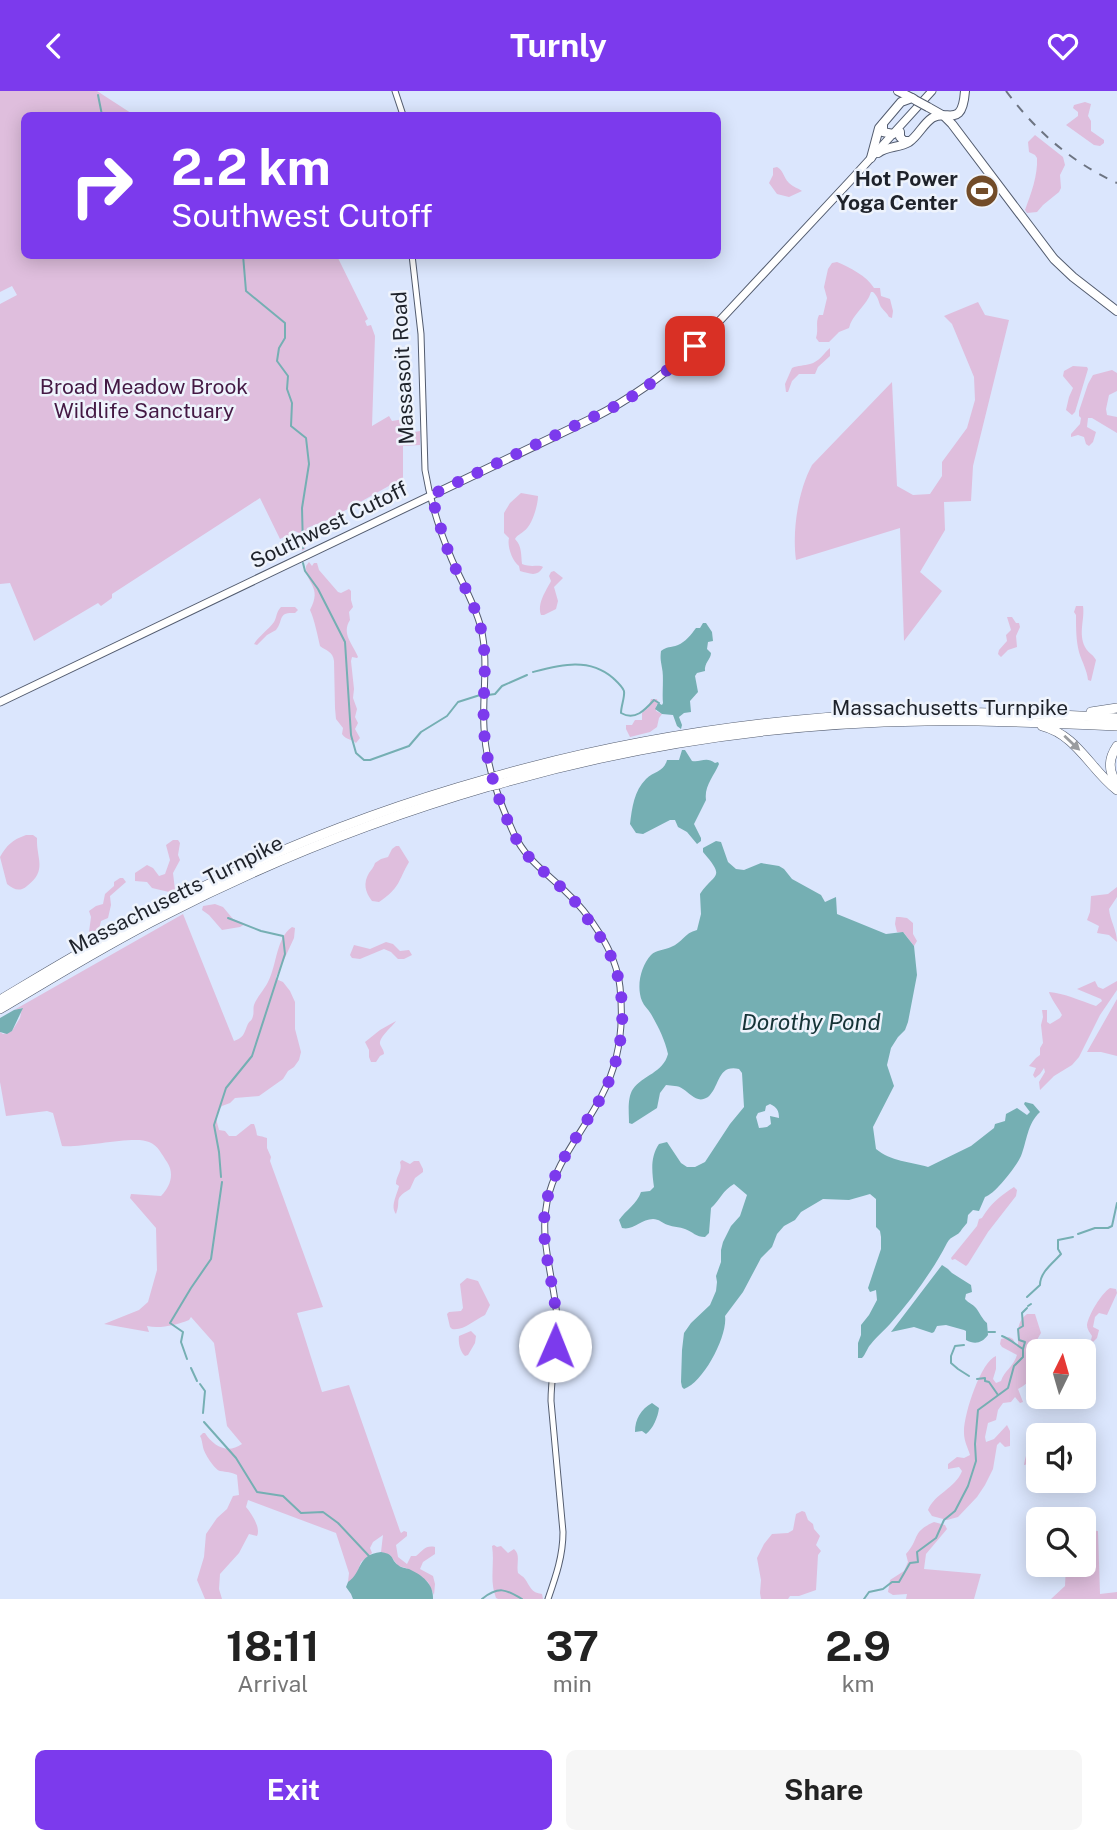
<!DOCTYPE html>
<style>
:root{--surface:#fff;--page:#f6f6f6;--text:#222;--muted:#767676;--accent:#7c3aed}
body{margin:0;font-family:"Public Sans",sans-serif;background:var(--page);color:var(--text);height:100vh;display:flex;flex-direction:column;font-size:26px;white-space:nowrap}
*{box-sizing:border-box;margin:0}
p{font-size:23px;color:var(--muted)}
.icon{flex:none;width:38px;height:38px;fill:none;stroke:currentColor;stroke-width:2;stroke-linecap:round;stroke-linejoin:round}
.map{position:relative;height:1508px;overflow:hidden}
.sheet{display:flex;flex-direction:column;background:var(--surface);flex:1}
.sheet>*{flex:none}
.guide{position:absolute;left:21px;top:21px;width:700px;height:147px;border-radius:10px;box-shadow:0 4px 18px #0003;background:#7c3aed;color:#fff;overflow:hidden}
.needle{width:46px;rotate:5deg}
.buttons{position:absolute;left:1026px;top:1248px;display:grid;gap:14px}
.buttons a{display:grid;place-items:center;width:70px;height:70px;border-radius:10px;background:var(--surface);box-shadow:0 4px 18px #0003;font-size:35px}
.pin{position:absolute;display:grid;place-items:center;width:60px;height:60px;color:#fff;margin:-30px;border-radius:14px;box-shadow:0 4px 10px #0006}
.me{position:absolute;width:77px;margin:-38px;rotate:1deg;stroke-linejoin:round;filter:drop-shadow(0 0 5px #0008)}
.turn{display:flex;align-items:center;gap:24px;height:147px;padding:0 35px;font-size:32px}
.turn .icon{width:91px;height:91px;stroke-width:2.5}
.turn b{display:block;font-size:49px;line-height:60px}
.eta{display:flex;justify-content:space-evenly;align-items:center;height:119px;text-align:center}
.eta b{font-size:42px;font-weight:700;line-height:49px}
.cta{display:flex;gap:14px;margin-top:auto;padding:14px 35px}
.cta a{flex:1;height:80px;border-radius:10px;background:var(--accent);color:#fff;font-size:28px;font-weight:700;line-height:80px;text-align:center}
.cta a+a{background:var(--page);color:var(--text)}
header{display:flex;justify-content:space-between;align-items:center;height:91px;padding:0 35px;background:var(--accent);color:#fff;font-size:32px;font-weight:700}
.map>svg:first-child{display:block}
</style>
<header><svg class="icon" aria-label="back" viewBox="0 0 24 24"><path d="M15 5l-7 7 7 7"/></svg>Turnly<svg class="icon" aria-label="heart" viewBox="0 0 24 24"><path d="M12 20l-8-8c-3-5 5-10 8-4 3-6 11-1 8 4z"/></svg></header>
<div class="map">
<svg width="1117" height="1508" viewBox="0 0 1117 1508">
<rect width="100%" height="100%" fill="#dbe6fd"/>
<g fill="#dfbedd">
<polygon points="0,0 97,0 134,24 24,24 24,164 337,165 368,228 365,230 367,235 371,234 375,245 372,335 389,325 392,330 404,328 404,343 420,340 420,354 403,355 403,387 330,428 307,437 305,458 302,460 301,447 299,442 295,440 288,445 286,445 280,448 260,407 112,503 112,507 101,515 98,512 34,550 10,492 0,493 0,213 17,204 12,195 0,201"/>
<polygon points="1085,11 1091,13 1088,25 1091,30 1091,40 1104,49 1104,52 1100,55 1094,54 1066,34 1078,25 1078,21 1073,17 1074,14"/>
<path d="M1035,44L1063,66L1065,74L1060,84L1061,97L1059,101L1043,114L1037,121L1027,122L1025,119C1031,103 1038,84 1037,67L1035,64L1029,61L1028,51Z"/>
<path d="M777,76C784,80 783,86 789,92C793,96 798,97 802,100L789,106L777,103L769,92L773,84V77Z"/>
<path d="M837,171C849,176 867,185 874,197H880L881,205L890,208L893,220L892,227L889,226C887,222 884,220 881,216C878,210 879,207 873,201H871C867,215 852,223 849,237L839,241L829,251H819L816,247C819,238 815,232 819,224H823L827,207L824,196L828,178L832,172Z"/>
<path d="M978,211L985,224L1009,229L973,375L971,410L944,411L945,439L920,481L942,500L904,550L900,437L796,469C792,440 798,400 812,374L892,291L897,395L913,404L930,403L942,385V371L967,337L975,309L974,286L952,233L944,225Z"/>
<path d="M830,257V265L818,276L815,283H799L792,290L788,301H786L785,293L792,277C798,274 804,275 810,273C819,271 824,262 830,257Z"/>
<polygon points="1073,275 1087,276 1088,278 1075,321 1072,324 1066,319 1069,306 1073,297 1063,285 1064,280"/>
<polygon points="1112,279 1117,282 1117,300 1109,304 1106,318 1107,324 1117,326 1117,342 1092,327 1088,327 1087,336 1096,341 1093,351 1089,355 1086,353 1084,346 1078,344 1071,346 1071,343 1080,333 1081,327 1079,325 1079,320 1088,293 1093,284"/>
<path d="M521,402L538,405C538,414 532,435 524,440C521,443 517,444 515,448C522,455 521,464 522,473C532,477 538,473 543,476C537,487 529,482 520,480L519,475C512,470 507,455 509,447L504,442V422L510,412Z"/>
<path d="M309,471L312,475L314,472H317L319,479L338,501L341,502L349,498L351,500V509L353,516L349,521L350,529C341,543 353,553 358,566L357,567L352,566L351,570L354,598L353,607L357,618L355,626L358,632L355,638L360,647L356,652C352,648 346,649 342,643L343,637L336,628L335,617L334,570C333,560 326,560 320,555C318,546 314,527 310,519C323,495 305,493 306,475Z"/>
<path d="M554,480L563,487L554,496L558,510L556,518L544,524H541C537,512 546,500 551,490L549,485L551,481Z"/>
<path d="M1076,515H1083C1085,528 1078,542 1085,556C1088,562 1092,562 1096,569L1091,590L1088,589C1087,579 1082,571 1079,561C1076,549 1076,537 1076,524L1074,521Z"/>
<path d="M281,516H295L298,519L295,522C277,521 284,529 276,539L267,544L257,554L254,553C259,545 268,539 274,531C277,526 276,521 281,516Z"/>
<polygon points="1007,526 1012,526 1016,532 1019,532 1020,536 1016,545 1017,556 1008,559 1001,566 998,563 999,559 1007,550 1006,544 1011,539"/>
<polygon points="651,608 657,608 658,612 656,615 656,620 662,623 659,627 657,636 650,641 630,646 626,638 626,634 632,634 635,629 642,629 642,622 648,617"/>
<path d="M26,744H33L37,747C36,768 48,779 27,795C20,801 14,799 7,793L0,766C7,754 12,749 26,744Z"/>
<polygon points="173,749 178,749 180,752 178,764 180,769 173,782 175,799 169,801 152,797 147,791 135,790 135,782 147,774 153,777 159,785 165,783 170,769 166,754"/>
<path d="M396,755H399L409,771C398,790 400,797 379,811L372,810C365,801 363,792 369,782C371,779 374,776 375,772L381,768L388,766L392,758Z"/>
<polygon points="120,787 123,787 126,791 110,805 111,814 108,827 101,830 98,842 92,843 89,841 91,826 89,820 96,815 103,813 105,803 114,795 114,791"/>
<path d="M1117,796V806L1109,818C1110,830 1117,839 1117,851L1109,844L1097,842L1099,835L1087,829L1090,821L1091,805L1108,803Z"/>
<polygon points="215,813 223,816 233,828 245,833 240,836 222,839 209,824 202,819 203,815"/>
<path d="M183,823L234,950C243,947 244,943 247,935C250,928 251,932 253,925C254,922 253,917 254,914C257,906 264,899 268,891C277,874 276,847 292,836L295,837L294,847L276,886V888L283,891L290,900L295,911V938L301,961L299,969L294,976L288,980L283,988L259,1005L235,1007L230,1012L222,1015C214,1025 216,1027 219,1039L225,1040L229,1045H236L251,1033H254C260,1049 252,1042 267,1047V1057L271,1066L270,1070L323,1216L297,1222L322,1301L349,1294L400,1440L401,1442L404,1440L407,1441V1445L396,1454L398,1466L407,1473L411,1465H416C423,1460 425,1454 435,1456V1463L423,1471L420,1478L433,1485L435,1493L434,1504L428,1491L406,1477L398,1475L390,1464L381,1461L383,1444L373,1451L370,1457L372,1462L361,1471L356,1485L350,1491H348L349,1482L336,1442L248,1409L246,1416C252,1423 261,1437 257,1445L249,1443L239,1462L220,1483L219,1498L222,1508H205L197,1489L204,1466L206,1443L217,1427L227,1418L233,1405L239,1404L237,1384C231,1381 227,1381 220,1380C214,1378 204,1362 203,1356C202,1352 202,1348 200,1345L203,1342H205C214,1356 228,1363 242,1353L227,1335L214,1252L191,1226L189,1229C176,1234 160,1238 147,1235L149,1241L104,1233L139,1219L148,1211L157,1179L156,1137L130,1107L131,1103L161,1105C170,1096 175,1083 167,1071C162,1064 158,1054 149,1051C135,1044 83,1057 62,1055L53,1022L47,1020L6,1025L0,991V941L3,943L12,940L20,927L22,917L14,919Z"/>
<polygon points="900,826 907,827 913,832 913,843 917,850 914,855 904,842 897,841 895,833 896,826"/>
<polygon points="386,851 393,853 400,860 409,859 412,864 404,868 398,868 391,861 384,858 360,868 352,867 350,864 354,854 370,858"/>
<path d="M1095,890L1098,896L1103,898L1117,890V899L1100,924L1079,966L1072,974L1054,985L1040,999L1039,991L1045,981L1044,977L1040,983L1035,987L1033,984L1036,977L1029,975L1036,967L1040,964V957L1043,952L1041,934L1043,926L1042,919H1047V931L1050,933L1060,927L1062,924C1059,918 1050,906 1049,901C1064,902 1081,910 1096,915L1102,910L1101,908L1077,898Z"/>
<polygon points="1117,908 1117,965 1101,961 1087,961"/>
<path d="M396,930C392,936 379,946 380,953C381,956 384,959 384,963L380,965L376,971H371L369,966V959L365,951L380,939Z"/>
<path d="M402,1069L410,1073L414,1070H419L423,1078V1081L415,1087L410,1098C392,1109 402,1108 396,1123C390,1115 397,1104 399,1095L396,1093C396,1084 403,1080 400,1071Z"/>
<path d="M1014,1096L1017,1099L1016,1105L988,1141L968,1173L966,1175L955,1168L952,1169L951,1167L977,1135L979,1128L982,1127C991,1112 999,1106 1014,1096Z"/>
<path d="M467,1187L478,1190L490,1214L485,1224C474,1229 464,1240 452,1238L450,1236L447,1223L449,1221L461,1220L463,1217L460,1193Z"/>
<path d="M1110,1197L1116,1198L1117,1202L1107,1224L1099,1222L1095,1226L1093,1236L1099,1239L1097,1247L1093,1251L1091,1249L1092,1245C1090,1242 1087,1238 1087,1234C1089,1223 1101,1203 1110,1197Z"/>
<path d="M1027,1223H1035L1041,1242L1034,1254C1040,1274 1038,1287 1018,1298L1023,1311L1020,1312L1015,1306L1011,1311L1003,1312L998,1319L996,1329L988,1332L985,1346L986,1351L994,1348L1007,1334L1010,1340V1355L1005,1356L1000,1351L997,1354L993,1378L985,1394L977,1406L958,1426L947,1429L932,1425L928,1419C935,1402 955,1398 962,1380L959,1376L948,1378V1373L957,1366L964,1367L970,1364C968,1357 964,1350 964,1342C963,1325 981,1270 996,1265V1278L993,1288L996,1292L1001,1290C1004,1280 1014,1275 1017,1264L1002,1256L1000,1253L1001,1248L1009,1246L1013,1248L1016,1254H1018C1018,1242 1016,1231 1027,1223Z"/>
<path d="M471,1240L476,1245L475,1252L468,1264L465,1265C460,1261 458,1251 459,1245Z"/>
<path d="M1043,1332L1048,1335L1045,1341L1046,1344H1038V1376H1033L1028,1373L1024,1374C1026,1360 1034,1343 1043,1332Z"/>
<polygon points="802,1420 805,1421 808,1429 813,1433 814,1438 820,1445 816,1454 821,1460 818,1464 816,1499 799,1505 790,1505 788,1508 761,1508 760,1502 761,1489 757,1467 764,1453 772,1443 788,1442 793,1439 796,1423"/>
<path d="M934,1431L945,1434L947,1438L926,1463L924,1478L981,1483L974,1508H906L907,1503L893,1504L888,1501L890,1489L904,1480L908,1471L906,1463C920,1448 911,1441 934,1431Z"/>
<polygon points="1083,1439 1098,1440 1100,1503 1117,1501 1117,1508 1051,1508 1065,1495 1066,1474 1083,1474"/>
<path d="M494,1454L497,1456L501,1455L508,1462L514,1458C521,1464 516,1473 518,1482C520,1484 523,1485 525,1488C530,1495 531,1502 542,1503L543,1508H498L496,1507C489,1489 495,1473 492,1455Z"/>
</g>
<g fill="#75afb3" fill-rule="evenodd">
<path d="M703,532H706L712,541L713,550L708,551L707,558L711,562C711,568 704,572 705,580L697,582L695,585L698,601L690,610L691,621L684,622L679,626L682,634L681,638L677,635L673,624L662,623L655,618L658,612L662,614L663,612C662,603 664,585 662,577C661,570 660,568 661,560C667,555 670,557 678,554C685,551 691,544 696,537H700Z"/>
<path d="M682,659H685L692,670C700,672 706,665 715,672L718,671L719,673C714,685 704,695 706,709L694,733L701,747V750L697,753L687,741L678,736L675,729H670L643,743L636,742L630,733C632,717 634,700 646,688C654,680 664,681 667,669H679Z"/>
<path d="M716,750L721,751L728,771L736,778L744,779L761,772L779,775L784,778L792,788L821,804L825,811L836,806L837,823L886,843L903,841L914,855L917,884L908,931L905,939L898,946L891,957L887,974L894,995L873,1036L876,1058C890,1070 911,1071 928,1076L971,1055L994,1037L995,1033L1005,1030L1006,1023L1017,1017L1027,1024L1030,1021L1024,1013L1025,1011L1033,1013L1040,1021C1027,1033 1027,1050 1021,1065C1016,1076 995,1103 985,1106L979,1120L973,1119L968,1124L967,1132L962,1138C958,1146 951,1144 947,1152C932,1181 912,1208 890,1233C884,1240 876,1246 871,1253C867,1257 866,1263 862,1267H858V1252L861,1244V1234L869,1224L877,1209L876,1199L870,1201L868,1197L881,1158V1146L880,1140L876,1136V1108L870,1103L849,1109L823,1108L801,1121L795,1129L784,1135L777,1143L772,1156L761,1167L743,1201L725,1225C728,1244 704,1291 684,1298L682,1296L681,1291L682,1259L684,1242L691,1232L710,1214L716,1200L717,1191L716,1185L721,1171V1159L723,1151L731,1135L740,1125L747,1104L734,1093C723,1099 720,1109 711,1117L709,1142L705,1146C696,1146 693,1141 685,1138C680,1136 673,1136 668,1134C662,1132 659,1128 653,1128C641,1128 633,1140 622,1137L619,1129C626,1119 637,1113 641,1101L650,1100L654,1096C652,1081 650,1066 659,1053L667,1051L681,1072L687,1076H695L705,1071L730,1033L744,1016L742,982L739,978C717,973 720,996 708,1006C697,1013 691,1003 683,998C678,994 672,995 666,994L660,1002L657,1017L632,1033L629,1032C629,1022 627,1007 633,998C643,984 663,982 668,963C665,949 658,935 651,923C648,918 644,915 642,910C636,895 641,875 651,864C656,859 665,859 671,856C682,852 684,842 697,839L701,823L700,803C715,781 726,788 703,761V757ZM770,1013C777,1016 779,1020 779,1027L770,1025L771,1033L767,1036L759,1037L756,1026L758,1022L765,1020L766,1015Z"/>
<polygon points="23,917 12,940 7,943 0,941 0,927 14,919"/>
<path d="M942,1174L948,1178L952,1182L971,1194L972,1201L966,1203L965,1208C968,1212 973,1213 976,1217C980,1222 982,1228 987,1232L988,1244C982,1252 975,1254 966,1249V1240L964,1239L946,1234L937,1235L934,1241L932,1242L914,1236L891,1241Z"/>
<path d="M652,1312L659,1317C658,1326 653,1338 646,1343L642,1340L635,1341C635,1328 641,1318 652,1312Z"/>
<path d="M381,1461C395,1463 390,1468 398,1474C401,1477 406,1477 409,1478C422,1484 434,1493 433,1508H353L351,1503L346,1496L348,1491C363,1481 356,1464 381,1461Z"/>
</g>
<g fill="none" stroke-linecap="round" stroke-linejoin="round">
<g stroke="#75afb3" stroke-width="2">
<polyline points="98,4 102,24"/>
<polyline points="243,164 246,200 285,232 285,247 279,257 277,270 288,285 287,298 292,312 291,335 306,347 309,373 302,417 303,457"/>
<polyline points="303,472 305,480 318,498 345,551 351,644 356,662 364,669 370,669 409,655 421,641 447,625 458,611 480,604"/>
<path d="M533,581C560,574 589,566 613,587C616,590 622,595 624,600C625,606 621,615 621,622C635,630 645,619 654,609L659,612"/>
<polyline points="488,604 495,603 502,595 527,584"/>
<polyline points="221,1086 219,1061 214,1034 226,997 252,965 285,863 283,845 261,840 228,827"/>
<polyline points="1078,1143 1095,1137 1108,1137 1112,1135 1117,1112"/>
<path d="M1027,1206L1040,1194C1040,1181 1053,1172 1061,1163L1058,1158V1149L1073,1146"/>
<polyline points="1028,1215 1031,1213"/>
<polyline points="988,1241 995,1241"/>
<polyline points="964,1254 955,1255 951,1265 951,1272 958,1278 969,1285"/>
<polyline points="1023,1258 1025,1251 1019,1249 1018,1238 1023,1235 1022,1222 1027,1217"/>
<polyline points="187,1268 181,1251 183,1241 170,1232 191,1197 211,1168 222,1091"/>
<polyline points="191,1277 197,1290"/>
<polyline points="977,1288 985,1287 985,1290 989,1291 998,1304"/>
<polyline points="200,1293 205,1300 203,1322"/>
<polyline points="204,1331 236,1367 257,1401 283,1405 301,1422 323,1421 338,1432 369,1465"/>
<path d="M482,1508C498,1495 506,1498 522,1508"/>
<path d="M864,1508L869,1501L883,1498L892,1491H899L910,1472L918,1471L917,1461L936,1447L944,1429L955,1420L968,1395L976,1370L975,1353L978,1319L1008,1297L1014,1275L1023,1266V1258C1015,1253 1010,1248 1002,1245"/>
</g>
<defs>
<g id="secondary">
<polyline points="395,0 403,24"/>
<path d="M412,164L421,243L425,379C430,409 440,441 452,469C462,492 475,513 481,537C489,570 482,604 484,637C486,675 499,710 514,743C525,767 544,780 563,798C589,822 616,860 620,896C624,934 620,970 602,1004C584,1040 555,1071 547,1111C539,1149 554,1188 557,1226C558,1254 551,1282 551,1310L563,1441C563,1465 556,1485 548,1508"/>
</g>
<path id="primary" d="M0,611L593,327C631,308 664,284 696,255L850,90L932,0"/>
<g id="trunk">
<polyline points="898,0 914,8"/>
<polyline points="928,16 944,25 952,33 1054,168 1073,186 1117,220"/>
<polyline points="883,33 883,41 893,43"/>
<polyline points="900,41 900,46 904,50 908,50"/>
<path d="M878,62C887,55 899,57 909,51C918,45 923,33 932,27C947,17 962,39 965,0"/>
<polyline points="871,67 879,37 901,11 912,7"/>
</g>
<g id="motorway">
<polyline points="1091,621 1117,617"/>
<path d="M1042,635C1077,644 1090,678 1117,699"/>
<path d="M1117,655C1108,668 1108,680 1117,693"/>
<path d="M497,685C629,648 768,627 905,622C976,620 1046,623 1117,627"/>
<path d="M499,693C637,653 782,632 925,630C989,629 1053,632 1117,635"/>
<path d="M0,909C52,878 103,847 157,819C262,764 373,720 487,688"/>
<path d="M0,918C54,886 107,853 163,825C267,771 377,728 490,695"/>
</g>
</defs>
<use href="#secondary" stroke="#535c6f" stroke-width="7"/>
<use href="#primary" stroke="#535c6f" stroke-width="9"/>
<use href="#trunk" stroke="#535c6f" stroke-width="10"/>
<use href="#motorway" stroke="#535c6f" stroke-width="10"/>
<use href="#secondary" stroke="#fff" stroke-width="5"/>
<use href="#primary" stroke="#fff" stroke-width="7"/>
<use href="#trunk" stroke="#fff" stroke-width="8"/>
<use href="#motorway" stroke="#fff" stroke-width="9"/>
<path stroke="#6d7482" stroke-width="2" stroke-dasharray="9 9" stroke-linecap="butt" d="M1006,0C1036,40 1071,71 1117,92"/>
<defs>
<polyline id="trunk-bridge" points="915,9 928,16"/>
<g id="motorway-bridge">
<polyline points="487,688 497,685"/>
<polyline points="490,695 499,693"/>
</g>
</defs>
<use href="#trunk-bridge" stroke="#535c6f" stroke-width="10" stroke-linecap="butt"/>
<use href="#motorway-bridge" stroke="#535c6f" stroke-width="10" stroke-linecap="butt"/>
<use href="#trunk-bridge" stroke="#fff" stroke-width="8"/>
<use href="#motorway-bridge" stroke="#fff" stroke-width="9"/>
</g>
<defs><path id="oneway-solid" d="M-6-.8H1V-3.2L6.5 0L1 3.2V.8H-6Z" transform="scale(1.75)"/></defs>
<use fill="#9a9c9f" href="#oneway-solid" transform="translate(1072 652) rotate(43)"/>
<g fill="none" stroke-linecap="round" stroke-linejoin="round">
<path stroke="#7c3aed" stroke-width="12" stroke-dasharray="0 21.6" d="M555,1255C556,1244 557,1233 556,1223C553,1187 539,1149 546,1113C554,1075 580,1042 599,1010C616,981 624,946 622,913C619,875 609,857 587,827C580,817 573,807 563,798C545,781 526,768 514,744C499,711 486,675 484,638C482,606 488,574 482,543C477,516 463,494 452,470C443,448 438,426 431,404L624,311L657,288L695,255"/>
</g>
<defs>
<symbol id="stadium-disc" viewBox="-11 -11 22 22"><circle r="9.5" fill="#724c29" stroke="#eef3fc"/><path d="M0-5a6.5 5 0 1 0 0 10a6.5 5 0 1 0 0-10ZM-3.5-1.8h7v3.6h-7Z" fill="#fff"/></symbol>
</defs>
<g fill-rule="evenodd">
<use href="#stadium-disc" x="963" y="81" width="38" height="38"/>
</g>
<g text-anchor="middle" stroke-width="5" stroke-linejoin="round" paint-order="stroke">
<g font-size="21" font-weight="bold" fill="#1e222a" stroke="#eef3fc" text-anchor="end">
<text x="958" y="95">Hot Power<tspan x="958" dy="24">Yoga Center</tspan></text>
</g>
<g font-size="21" fill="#1e222a" stroke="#eef3fc">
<text transform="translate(403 277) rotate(-93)" y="7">Massasoit Road</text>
<text transform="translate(329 434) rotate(-26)" y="7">Southwest Cutoff</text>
<text x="950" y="624">Massachusetts Turnpike</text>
<text transform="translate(176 804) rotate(-27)" y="7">Massachusetts Turnpike</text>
</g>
<g font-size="21" fill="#441944" stroke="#eef3fc">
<text x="144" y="303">Broad Meadow Brook<tspan x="144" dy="24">Wildlife Sanctuary</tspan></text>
</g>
<g font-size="23" font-style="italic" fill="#163437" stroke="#eef3fc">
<text x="811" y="939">Dorothy Pond</text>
</g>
</g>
</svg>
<div class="buttons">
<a><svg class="needle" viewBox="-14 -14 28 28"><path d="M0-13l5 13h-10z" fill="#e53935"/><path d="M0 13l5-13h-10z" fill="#767676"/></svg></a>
<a><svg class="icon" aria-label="sound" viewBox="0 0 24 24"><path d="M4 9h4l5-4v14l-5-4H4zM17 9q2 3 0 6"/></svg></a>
<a><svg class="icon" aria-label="search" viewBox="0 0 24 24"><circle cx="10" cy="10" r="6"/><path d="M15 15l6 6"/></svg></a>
</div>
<div class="pin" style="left:695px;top:255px;background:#d93025"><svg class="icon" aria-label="arrive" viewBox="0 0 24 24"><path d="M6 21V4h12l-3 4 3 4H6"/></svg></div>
<svg class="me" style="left:555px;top:1255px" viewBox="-20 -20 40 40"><circle r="19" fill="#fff"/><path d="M0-13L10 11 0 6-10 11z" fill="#7c3aed"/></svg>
<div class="guide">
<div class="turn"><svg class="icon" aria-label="right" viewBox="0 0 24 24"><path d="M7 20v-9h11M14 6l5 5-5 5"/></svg><div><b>2.2 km</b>Southwest Cutoff</div></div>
</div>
</div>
<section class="sheet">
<div class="eta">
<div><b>18:11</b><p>Arrival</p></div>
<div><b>37</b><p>min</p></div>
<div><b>2.9</b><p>km</p></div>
</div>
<div class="cta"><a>Exit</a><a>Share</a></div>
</section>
